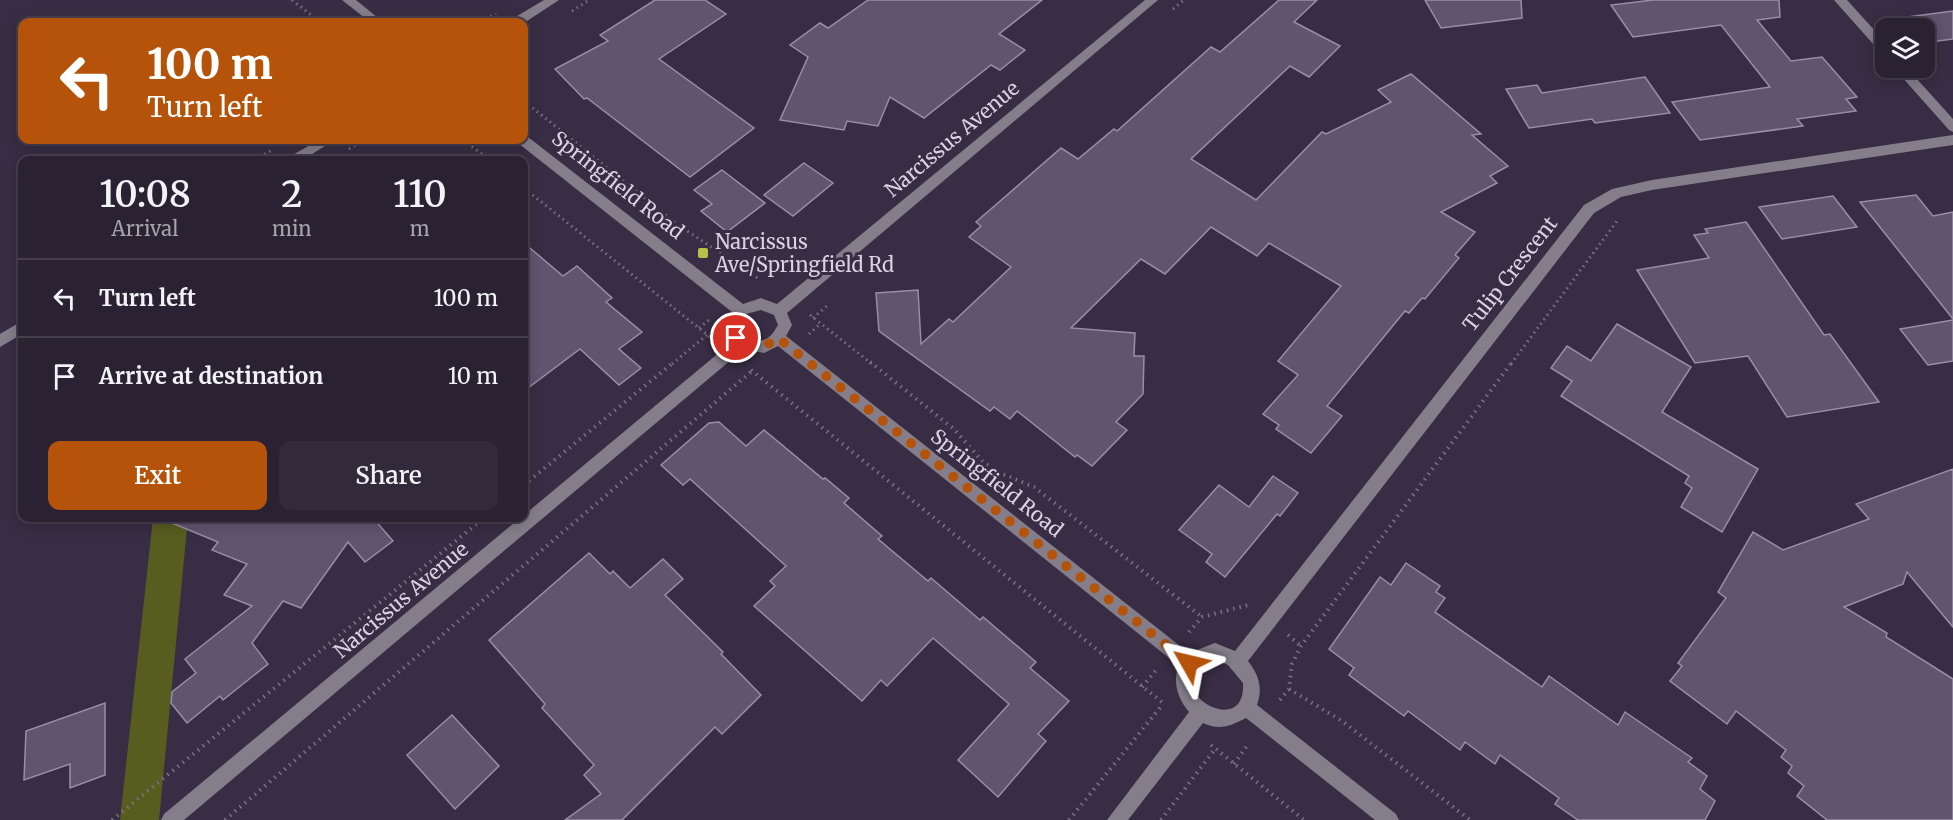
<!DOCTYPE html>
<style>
:root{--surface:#2a2233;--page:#322a3b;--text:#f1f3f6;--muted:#a5a4ac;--line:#463f4e;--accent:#b45309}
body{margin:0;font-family:Merriweather,serif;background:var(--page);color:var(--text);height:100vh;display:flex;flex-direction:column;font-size:22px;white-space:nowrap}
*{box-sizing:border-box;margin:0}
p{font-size:20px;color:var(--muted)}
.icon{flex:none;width:33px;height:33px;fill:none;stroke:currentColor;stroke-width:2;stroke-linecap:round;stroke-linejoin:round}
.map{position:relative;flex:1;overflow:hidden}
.side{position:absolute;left:18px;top:156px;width:510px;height:366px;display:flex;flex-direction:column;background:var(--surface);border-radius:12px;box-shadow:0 3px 15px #0003,0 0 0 2px var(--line)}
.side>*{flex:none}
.top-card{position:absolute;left:18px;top:18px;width:510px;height:126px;border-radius:12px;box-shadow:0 3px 15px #0003,0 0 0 2px var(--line);background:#b45309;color:#fff;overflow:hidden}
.tools{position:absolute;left:1875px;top:18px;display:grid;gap:12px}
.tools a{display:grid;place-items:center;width:60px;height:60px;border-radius:12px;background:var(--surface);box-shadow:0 3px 15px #0003,0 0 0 2px var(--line);font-size:30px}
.pin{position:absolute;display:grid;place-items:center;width:51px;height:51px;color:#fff;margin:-26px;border:3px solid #fff;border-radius:50%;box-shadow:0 2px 6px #0007}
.me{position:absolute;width:66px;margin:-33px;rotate:307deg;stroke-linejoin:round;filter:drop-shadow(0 0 4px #0008)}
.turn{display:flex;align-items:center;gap:21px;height:126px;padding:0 30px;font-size:27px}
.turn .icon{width:78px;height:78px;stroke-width:2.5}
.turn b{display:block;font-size:42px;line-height:51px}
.eta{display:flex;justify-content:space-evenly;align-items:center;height:102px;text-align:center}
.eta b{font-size:36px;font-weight:600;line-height:42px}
.primary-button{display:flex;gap:12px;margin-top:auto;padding:12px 30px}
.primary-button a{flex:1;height:69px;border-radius:12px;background:var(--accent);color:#fff;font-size:24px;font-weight:600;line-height:69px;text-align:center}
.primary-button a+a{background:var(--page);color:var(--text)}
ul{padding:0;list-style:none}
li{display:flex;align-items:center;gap:18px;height:78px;padding:0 30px;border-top:2px solid var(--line)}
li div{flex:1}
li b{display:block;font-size:22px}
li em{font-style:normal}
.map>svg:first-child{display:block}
</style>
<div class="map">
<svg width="1953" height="820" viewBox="0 0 1953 820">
<rect width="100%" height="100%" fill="#382d44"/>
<polygon fill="#575c1f" points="153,518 188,518 159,820 120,820"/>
<g fill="#60546e" stroke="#998da8" stroke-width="1.5">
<polygon points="655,0 705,0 726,14 659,59 754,128 690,177 587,98 584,99 555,69 608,41 600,35"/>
<polygon points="868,0 1042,0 999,34 1025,50 1000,70 991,65 924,118 890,97 878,126 847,121 844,130 780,120 808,57 790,45 820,23 828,28"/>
<polygon points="1279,0 1317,0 1294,22 1340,46 1309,77 1290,66 1191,159 1256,200 1322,132 1326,134 1391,102 1378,90 1411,74 1481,134 1472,135 1508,166 1490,176 1497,183 1441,212 1475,232 1455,255 1459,258 1425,299 1422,298 1409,313 1405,311 1327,406 1342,416 1311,453 1276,429 1279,425 1263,414 1298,375 1278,361 1341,286 1269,243 1257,256 1211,227 1165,274 1141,259 1071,328 1135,333 1134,356 1144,356 1143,394 1116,422 1127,430 1092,466 1077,455 1075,457 1017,411 1010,419 994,407 990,411 879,331 876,293 918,290 921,344 949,319 953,322 1011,267 969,237 981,226 976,222 1061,148 1078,159 1114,129 1117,131 1211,47 1220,52"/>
<polygon points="1425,0 1521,0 1522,18 1441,28"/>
<polygon points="1653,0 1779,0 1780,17 1757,20 1791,61 1822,57 1857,97 1846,99 1856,111 1797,119 1803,126 1700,140 1672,102 1770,87 1721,25 1633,37 1611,5"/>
<polygon points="1953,11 1953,39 1930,42 1924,36 1924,28 1917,28 1907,17"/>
<polygon points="1645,77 1670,113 1595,123 1592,119 1529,128 1506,89 1537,85 1542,93"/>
<polygon points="804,163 833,183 793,216 764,195"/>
<polygon points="722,170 765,203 727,232 701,211 712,204 694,190"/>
<polygon points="1916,195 1933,216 1953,212 1953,319 1860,202"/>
<polygon points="1833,196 1857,227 1782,239 1759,207"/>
<polygon points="1746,222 1824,335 1830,334 1879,402 1787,417 1748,356 1695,363 1637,270 1709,258 1694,235 1708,233 1705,229"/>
<polygon points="524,243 563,276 577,266 612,298 606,302 642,332 619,349 641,368 619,385 580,349 524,391"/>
<polygon points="1953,320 1953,361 1928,365 1900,329"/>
<polygon points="1617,324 1691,367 1662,412 1758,469 1722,532 1681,507 1692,488 1685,483 1689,476 1561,396 1572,381 1551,368 1567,346 1591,361"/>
<polygon points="719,422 746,446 764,430 823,479 825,478 849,498 844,503 882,536 878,539 928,581 931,578 980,620 983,617 1036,662 1030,668 1069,701 1038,734 1046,741 998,797 958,760 1009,704 933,638 887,686 881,680 862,701 754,606 775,586 770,581 786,566 690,479 683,485 661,465 709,423"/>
<polygon points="1953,469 1953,627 1907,572 1903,584 1844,607 1887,633 1886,637 1953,679 1953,820 1827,820 1797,796 1804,786 1788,773 1792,766 1781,757 1786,750 1736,711 1727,724 1670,681 1682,666 1678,663 1726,598 1718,592 1753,532 1783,550 1869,519 1856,504"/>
<polygon points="1273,476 1298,493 1280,516 1277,514 1225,577 1206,562 1212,554 1179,530 1219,485 1249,507"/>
<polygon points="160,518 373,518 393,541 365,562 348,542 301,608 283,601 252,643 268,664 223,700 220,696 187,723 171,703 172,692 196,673 185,659 252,606 224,595 247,564 212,550 218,542"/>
<polygon points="589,553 610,574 613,571 630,588 663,559 683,579 665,595 723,652 721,654 761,695 722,734 715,727 622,820 565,820 601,794 584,775 594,765 542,708 545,704 489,640"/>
<polygon points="1406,563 1440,586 1436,592 1445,598 1435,612 1542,687 1549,676 1618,725 1625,712 1692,758 1688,762 1707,776 1700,789 1715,801 1705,820 1578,820 1555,804 1559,798 1500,755 1495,764 1465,742 1460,750 1408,711 1404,716 1349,675 1354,668 1329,649 1380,577 1391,585"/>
<polygon points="105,703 105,775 70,788 70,764 24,780 26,731"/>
<polygon points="452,715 499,766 455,809 407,755"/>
</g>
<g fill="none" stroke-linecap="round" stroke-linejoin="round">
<g stroke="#7b7185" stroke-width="3" stroke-dasharray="1.5 4" stroke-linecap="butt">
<polyline points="292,0 320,22"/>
<polyline points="1173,9 1184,0"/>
<polyline points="572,11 589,0"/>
<polyline points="399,17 412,22"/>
<polyline points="481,22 496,14"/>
<polyline points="524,101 677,224 759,279"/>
<polyline points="463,140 490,160"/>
<polyline points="349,149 364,140"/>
<polyline points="255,160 272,150"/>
<polyline points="524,188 710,337"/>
<polyline points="810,315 872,364"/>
<polyline points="813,318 828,305"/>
<polyline points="699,328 710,319"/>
<polyline points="809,334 820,324"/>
<polyline points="672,364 707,335"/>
<polyline points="1511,364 1617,221"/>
</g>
<g stroke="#7b7185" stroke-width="4" stroke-dasharray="1.5 5" stroke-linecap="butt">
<polyline points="870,362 954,429 982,461 1000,473 1034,487 1202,617"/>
<polyline points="751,370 1163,703"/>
<polyline points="524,485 674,362"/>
<polyline points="1189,632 1202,617 1248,605"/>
<polyline points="1288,635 1301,646"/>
<polyline points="1142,687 1157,669"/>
<polyline points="1289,689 1342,721 1470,820"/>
<polyline points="1280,700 1289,689 1292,664 1301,646 1512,362"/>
<polyline points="1211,745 1304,820"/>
<polyline points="1234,764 1249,743"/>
<polyline points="112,820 484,518"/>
<polyline points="225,820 752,371"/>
<polyline points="1069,820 1163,704"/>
<polyline points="1161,820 1215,749"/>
</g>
<g fill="#847e8b" fill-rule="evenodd">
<polygon points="342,0 356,0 383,22 370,22"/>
<polygon points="544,0 559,0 524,23 510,22 512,19"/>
<path d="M1145,0H1158L787,313L792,325L786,336L1189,653L1215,643L1235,651L1584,205L1612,189L1652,180L1953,135V145L1652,190L1621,197L1594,213L1248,661C1259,675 1263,688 1257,705L1396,814L1399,820H1375L1246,718C1231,726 1219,731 1203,723L1128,820H1107L1189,712C1178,699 1172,682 1179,666L778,346L764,353L744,349L184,820H161L164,814L520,518H524V515L733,341C726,331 723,322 732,312L518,143L517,140H524V135L528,137L743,304L761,298L777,304ZM761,310L774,315L778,325C775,329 773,334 769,337C756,347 741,335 740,321L746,314ZM1215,659L1228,665L1243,683C1247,744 1149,685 1215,659Z"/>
<polygon points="1834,0 1847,0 1886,43 1886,55 1882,54"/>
<polygon points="1894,68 1907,68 1953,119 1953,132 1949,130"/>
<polygon points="319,140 334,140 303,160 288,160 289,157"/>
<polygon points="22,321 22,334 0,347 0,334"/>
</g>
</g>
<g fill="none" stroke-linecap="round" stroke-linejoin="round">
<path stroke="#b45309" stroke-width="10" stroke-dasharray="0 18" d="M736,338C749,351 765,348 778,338L1189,663"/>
</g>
<rect fill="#b7c148" stroke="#382d44" stroke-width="2" x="697" y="247" width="12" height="12" rx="3"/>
<g text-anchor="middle" stroke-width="6" stroke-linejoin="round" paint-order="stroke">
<g font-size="20" fill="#d9d2e1" stroke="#382d44">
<text transform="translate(952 139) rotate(-40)" y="7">Narcissus Avenue</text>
<text transform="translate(618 185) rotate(38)" y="7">Springfield Road</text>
<text transform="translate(1510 274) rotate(-52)" y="7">Tulip Crescent</text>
<text transform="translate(997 483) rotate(38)" y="7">Springfield Road</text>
<text transform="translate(401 600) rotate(-40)" y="7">Narcissus Avenue</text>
</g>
<g font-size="20" fill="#d9d2e1" stroke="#382d44" text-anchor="start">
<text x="715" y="249">Narcissus<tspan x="715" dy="23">Ave/Springfield Rd</tspan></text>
</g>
</g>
</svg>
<div class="tools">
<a><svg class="icon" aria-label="layers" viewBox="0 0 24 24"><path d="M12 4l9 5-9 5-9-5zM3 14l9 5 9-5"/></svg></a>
</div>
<div class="pin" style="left:736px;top:338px;background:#d93025"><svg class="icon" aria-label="arrive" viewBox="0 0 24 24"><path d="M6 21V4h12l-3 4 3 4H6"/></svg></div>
<svg class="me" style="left:1189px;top:663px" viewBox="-20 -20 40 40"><path d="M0-17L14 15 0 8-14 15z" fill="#b45309" stroke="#fff" stroke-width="4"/></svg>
<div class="top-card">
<div class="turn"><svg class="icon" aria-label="left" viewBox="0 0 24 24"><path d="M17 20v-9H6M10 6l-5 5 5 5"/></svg><div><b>100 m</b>Turn left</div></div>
</div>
<section class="side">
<div class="eta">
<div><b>10:08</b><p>Arrival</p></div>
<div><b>2</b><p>min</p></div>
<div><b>110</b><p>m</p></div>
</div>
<ul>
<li><svg class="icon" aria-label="left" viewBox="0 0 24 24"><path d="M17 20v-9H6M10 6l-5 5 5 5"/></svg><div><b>Turn left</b></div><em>100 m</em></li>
<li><svg class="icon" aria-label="arrive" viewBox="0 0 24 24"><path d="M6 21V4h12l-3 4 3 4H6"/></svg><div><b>Arrive at destination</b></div><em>10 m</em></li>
</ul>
<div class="primary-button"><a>Exit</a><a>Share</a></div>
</section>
</div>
